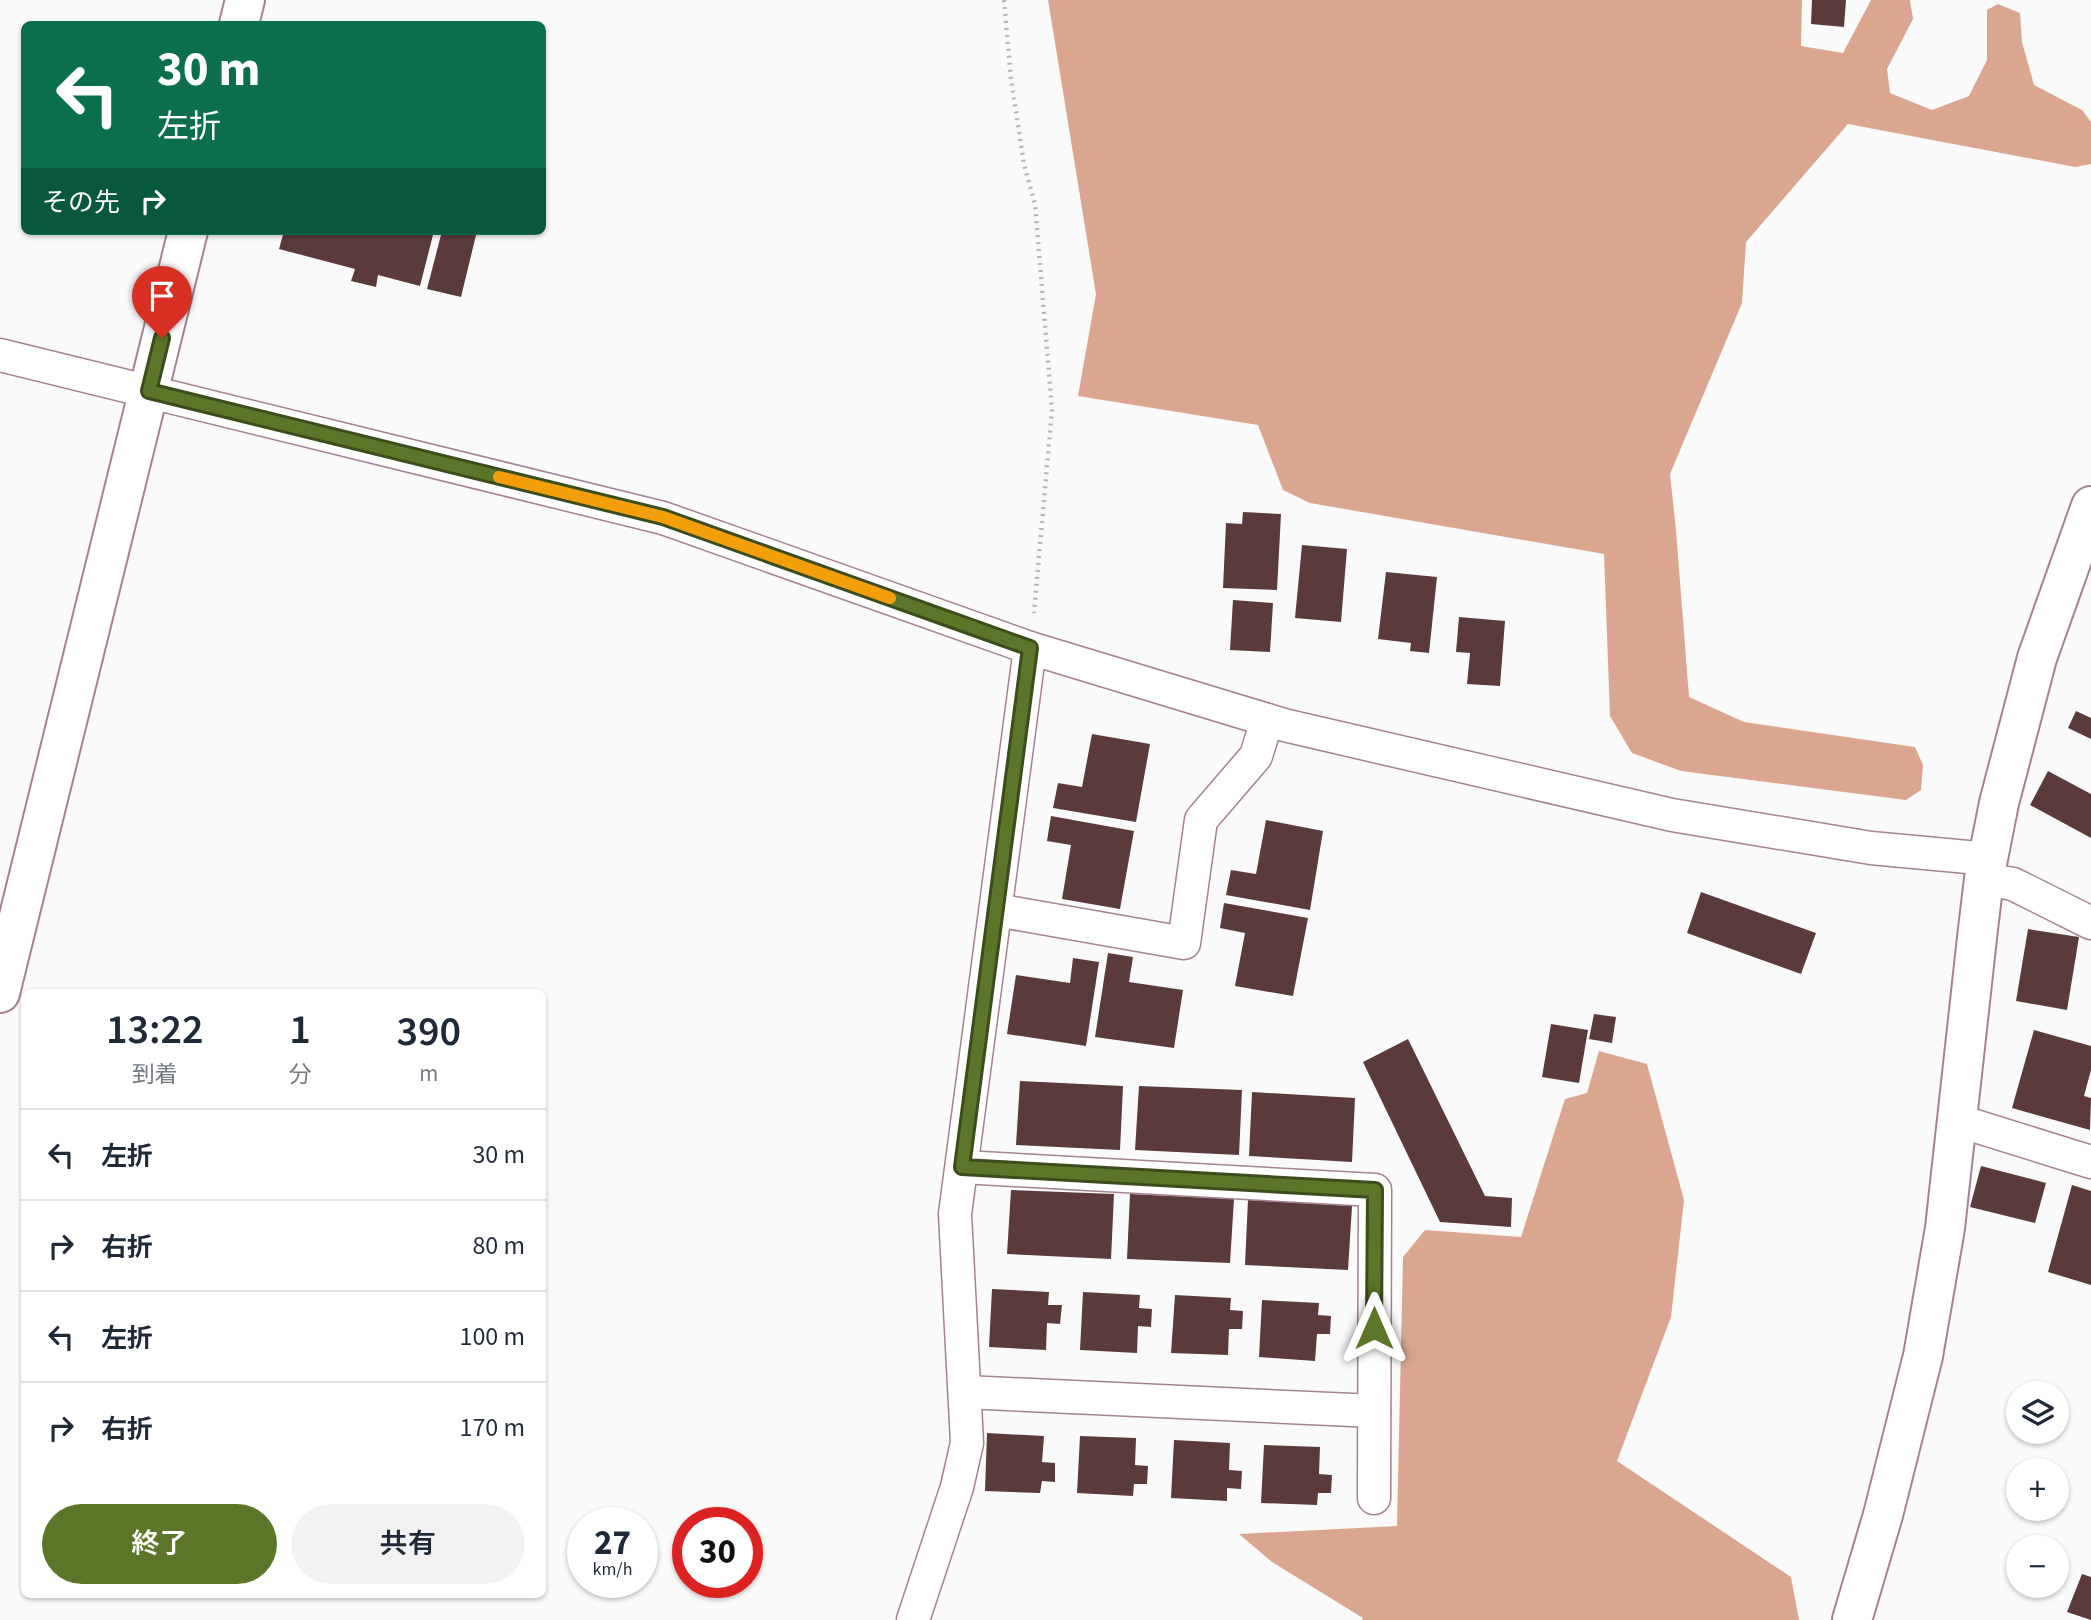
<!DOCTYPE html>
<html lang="ja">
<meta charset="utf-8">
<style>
:root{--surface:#fff;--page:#f2f2f3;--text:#1f2937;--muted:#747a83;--line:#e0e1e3;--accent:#5c7629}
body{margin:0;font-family:"Source Sans 3","Noto Sans JP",sans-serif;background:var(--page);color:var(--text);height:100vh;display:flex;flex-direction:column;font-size:26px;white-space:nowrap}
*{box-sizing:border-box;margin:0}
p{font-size:23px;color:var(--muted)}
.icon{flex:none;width:38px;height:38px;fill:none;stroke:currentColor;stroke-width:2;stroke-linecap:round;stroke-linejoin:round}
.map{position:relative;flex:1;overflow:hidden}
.side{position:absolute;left:21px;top:989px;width:525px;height:609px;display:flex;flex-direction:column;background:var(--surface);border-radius:10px;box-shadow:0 2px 5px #0004}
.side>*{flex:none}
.guide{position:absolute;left:21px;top:21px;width:525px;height:214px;border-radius:10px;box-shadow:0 2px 5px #0004;background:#0b6e4f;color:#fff;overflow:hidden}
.tools{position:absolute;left:2006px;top:1381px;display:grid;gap:14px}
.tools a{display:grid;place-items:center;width:63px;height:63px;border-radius:50%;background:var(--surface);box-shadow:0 2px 5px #0004;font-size:35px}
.speed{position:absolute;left:567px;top:1507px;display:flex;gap:14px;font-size:35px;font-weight:700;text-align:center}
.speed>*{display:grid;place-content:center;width:91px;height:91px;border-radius:50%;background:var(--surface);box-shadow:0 2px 5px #0004;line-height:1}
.speed small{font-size:18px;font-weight:400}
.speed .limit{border:10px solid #d22;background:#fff;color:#111}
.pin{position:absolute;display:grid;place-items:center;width:60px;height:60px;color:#fff;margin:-72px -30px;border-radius:50% 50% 50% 0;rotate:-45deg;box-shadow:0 0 7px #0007}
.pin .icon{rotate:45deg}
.me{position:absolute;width:77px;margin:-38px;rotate:0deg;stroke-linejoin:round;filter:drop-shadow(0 0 5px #0008)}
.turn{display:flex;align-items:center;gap:24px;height:147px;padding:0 21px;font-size:32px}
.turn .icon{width:91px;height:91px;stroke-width:2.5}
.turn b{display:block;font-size:49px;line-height:60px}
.then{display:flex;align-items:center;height:66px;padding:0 21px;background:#0003;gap:14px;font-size:26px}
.eta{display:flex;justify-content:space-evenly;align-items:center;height:119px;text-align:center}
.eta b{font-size:42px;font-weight:600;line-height:49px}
.action{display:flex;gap:14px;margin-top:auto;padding:14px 21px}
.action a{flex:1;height:80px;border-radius:42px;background:var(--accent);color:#fff;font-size:28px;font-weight:600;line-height:80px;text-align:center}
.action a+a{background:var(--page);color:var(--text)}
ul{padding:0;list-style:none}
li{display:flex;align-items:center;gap:21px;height:91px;padding:0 21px;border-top:2px solid var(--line)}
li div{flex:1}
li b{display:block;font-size:26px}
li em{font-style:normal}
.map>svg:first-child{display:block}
</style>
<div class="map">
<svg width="2091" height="1620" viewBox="0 0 2091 1620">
<rect width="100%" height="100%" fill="#fafafa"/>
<g fill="#dba690">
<polygon points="1048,0 1802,0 1801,46 1843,53 1871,0 1910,0 1913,19 1887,69 1890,93 1932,110 1969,96 1987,60 1987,10 1998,4 2020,13 2022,42 2034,85 2082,110 2091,122 2091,164 2075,167 1848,124 1746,242 1742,303 1670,474 1676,530 1689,697 1744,722 1915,747 1923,765 1921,790 1906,800 1681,771 1632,753 1610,716 1604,554 1310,503 1283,490 1258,425 1078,396 1096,294"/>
<polygon points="1599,1051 1647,1064 1684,1200 1671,1317 1617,1461 1791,1577 1799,1620 1362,1620 1363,1618 1272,1562 1239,1534 1397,1526 1403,1257 1425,1230 1521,1237 1565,1099 1587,1093"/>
</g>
<g fill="#5b3a3c">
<polygon points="1812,0 1846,0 1844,27 1811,24"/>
<polygon points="284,231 434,231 420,286 378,275 376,287 351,281 355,269 279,249"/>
<polygon points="442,231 477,231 461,297 427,289"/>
<polygon points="1243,512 1281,514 1277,590 1223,588 1226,523 1242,524"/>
<polygon points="1302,545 1347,549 1341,622 1295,618"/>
<polygon points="1386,572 1437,577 1429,653 1410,651 1411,643 1378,639"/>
<polygon points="1233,600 1273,603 1270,652 1230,650"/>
<polygon points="1459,617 1505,621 1500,686 1467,684 1470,653 1456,652"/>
<polygon points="2076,711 2091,718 2091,739 2068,728"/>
<polygon points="1092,734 1150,744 1136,822 1053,808 1058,783 1082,787"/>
<polygon points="2048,771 2091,794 2091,838 2030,805"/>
<polygon points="1051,816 1134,831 1120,909 1062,899 1071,845 1047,841"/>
<polygon points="1266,820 1323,831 1310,910 1226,895 1231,870 1256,874"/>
<polygon points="1701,892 1816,933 1801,974 1687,933"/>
<polygon points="1224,903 1308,918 1293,996 1235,986 1245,933 1220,928"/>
<polygon points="2028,929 2079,937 2067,1010 2016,1001"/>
<polygon points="1108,953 1133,957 1129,982 1183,990 1174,1048 1095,1037"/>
<polygon points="1073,958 1099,962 1086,1046 1007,1034 1016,975 1070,983"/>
<polygon points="1594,1014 1616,1017 1612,1043 1589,1039"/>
<polygon points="1551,1024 1588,1030 1579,1083 1542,1077"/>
<polygon points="2034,1030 2091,1046 2091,1070 2084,1096 2091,1098 2090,1130 2012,1108"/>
<polygon points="1408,1039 1485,1196 1512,1198 1511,1227 1440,1222 1363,1062"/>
<polygon points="1020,1081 1123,1086 1120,1150 1016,1145"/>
<polygon points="1139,1086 1242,1090 1239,1155 1135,1150"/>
<polygon points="1252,1092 1355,1098 1352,1162 1249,1156"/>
<polygon points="1981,1166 2046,1183 2035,1223 1970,1207"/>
<polygon points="2072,1185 2091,1191 2091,1285 2048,1272"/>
<polygon points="1011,1190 1114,1194 1111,1259 1007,1254"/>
<polygon points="1130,1194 1234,1199 1230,1263 1127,1259"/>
<polygon points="1248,1200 1352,1206 1348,1270 1245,1265"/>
<polygon points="992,1289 1049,1292 1048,1305 1062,1305 1060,1324 1047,1323 1046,1350 989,1347"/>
<polygon points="1083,1292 1140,1295 1139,1308 1152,1309 1151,1327 1138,1326 1137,1353 1080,1350"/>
<polygon points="1175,1295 1231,1298 1230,1310 1243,1311 1242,1329 1229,1329 1228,1355 1171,1353"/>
<polygon points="1262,1300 1319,1303 1318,1315 1331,1316 1330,1334 1317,1334 1315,1361 1259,1357"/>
<polygon points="987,1433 1044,1436 1042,1462 1055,1463 1055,1482 1042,1481 1040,1493 985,1491"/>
<polygon points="1080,1436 1136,1438 1135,1465 1148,1466 1147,1484 1134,1484 1133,1496 1077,1493"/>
<polygon points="1174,1440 1230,1443 1229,1470 1242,1471 1241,1489 1227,1488 1227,1501 1171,1498"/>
<polygon points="1264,1445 1320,1447 1319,1474 1332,1475 1331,1493 1318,1493 1317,1505 1261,1503"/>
<polygon points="2082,1574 2091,1577 2091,1620 2067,1612"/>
</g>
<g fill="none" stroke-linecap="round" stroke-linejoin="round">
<defs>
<g id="minor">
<polyline points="0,355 663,518 1030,648 1284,725 1672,815 1871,848 1989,859"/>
<polyline points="1984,879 2013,884 2091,923"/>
<polyline points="996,910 1184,943 1201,820 1256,756 1267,720"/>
<polyline points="1956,1120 2091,1162"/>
<polyline points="962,1167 1375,1190 1374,1498"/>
<polyline points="965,1392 1374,1411"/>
<polyline points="913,1620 957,1487 967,1443 955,1214 1030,648"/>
</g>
<g id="tertiary">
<polyline points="239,24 245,0"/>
<polyline points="0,993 188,231"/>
<polyline points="1852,1620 1883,1515 1923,1356 1945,1228 1978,929 1984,879 1999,803 2037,658 2091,506"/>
</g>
</defs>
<use href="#minor" stroke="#a48292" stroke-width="35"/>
<use href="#tertiary" stroke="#a48292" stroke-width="42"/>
<polyline stroke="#b9b5b7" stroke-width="4.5" stroke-dasharray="2 5" stroke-linecap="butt" points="1004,0 1011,79 1024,164 1035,204 1052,410 1034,613"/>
<use href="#minor" stroke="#fff" stroke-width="32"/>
<use href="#tertiary" stroke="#fff" stroke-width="38"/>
</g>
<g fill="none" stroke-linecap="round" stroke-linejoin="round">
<defs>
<polyline id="route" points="162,338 149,391 663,517 1030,648 962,1167 1375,1190 1374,1328"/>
</defs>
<use href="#route" stroke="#3c4d1b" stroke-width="18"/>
<use href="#route" stroke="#5c7629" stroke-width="12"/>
<polyline stroke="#f59e0b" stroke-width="12" points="499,477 663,517 890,598"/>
</g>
</svg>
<div class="tools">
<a><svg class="icon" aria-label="layers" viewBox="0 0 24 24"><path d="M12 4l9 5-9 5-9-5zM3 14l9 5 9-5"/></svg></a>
<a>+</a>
<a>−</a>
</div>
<div class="speed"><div>27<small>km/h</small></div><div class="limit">30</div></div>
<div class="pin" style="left:162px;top:338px;background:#d93025"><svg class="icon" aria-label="arrive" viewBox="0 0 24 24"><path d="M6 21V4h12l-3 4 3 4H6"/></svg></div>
<svg class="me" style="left:1374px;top:1328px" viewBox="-20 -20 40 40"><path d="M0-17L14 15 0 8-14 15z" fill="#5c7629" stroke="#fff" stroke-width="4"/></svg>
<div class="guide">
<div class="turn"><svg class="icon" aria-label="left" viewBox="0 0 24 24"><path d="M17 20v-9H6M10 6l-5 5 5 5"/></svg><div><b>30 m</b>左折</div></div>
<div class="then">その先<svg class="icon" aria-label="right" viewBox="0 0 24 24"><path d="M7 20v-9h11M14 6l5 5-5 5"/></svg></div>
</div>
<section class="side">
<div class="eta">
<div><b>13:22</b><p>到着</p></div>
<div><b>1</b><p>分</p></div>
<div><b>390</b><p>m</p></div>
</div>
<ul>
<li><svg class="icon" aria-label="left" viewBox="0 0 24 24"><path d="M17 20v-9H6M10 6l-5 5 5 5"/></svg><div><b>左折</b></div><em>30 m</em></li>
<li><svg class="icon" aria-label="right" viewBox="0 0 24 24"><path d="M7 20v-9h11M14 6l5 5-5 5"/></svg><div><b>右折</b></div><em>80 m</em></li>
<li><svg class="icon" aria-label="left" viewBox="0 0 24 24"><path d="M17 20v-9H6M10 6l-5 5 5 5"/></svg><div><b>左折</b></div><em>100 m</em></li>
<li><svg class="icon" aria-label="right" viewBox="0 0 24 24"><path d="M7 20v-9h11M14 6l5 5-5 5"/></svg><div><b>右折</b></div><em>170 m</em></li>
</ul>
<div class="action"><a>終了</a><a>共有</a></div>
</section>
</div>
